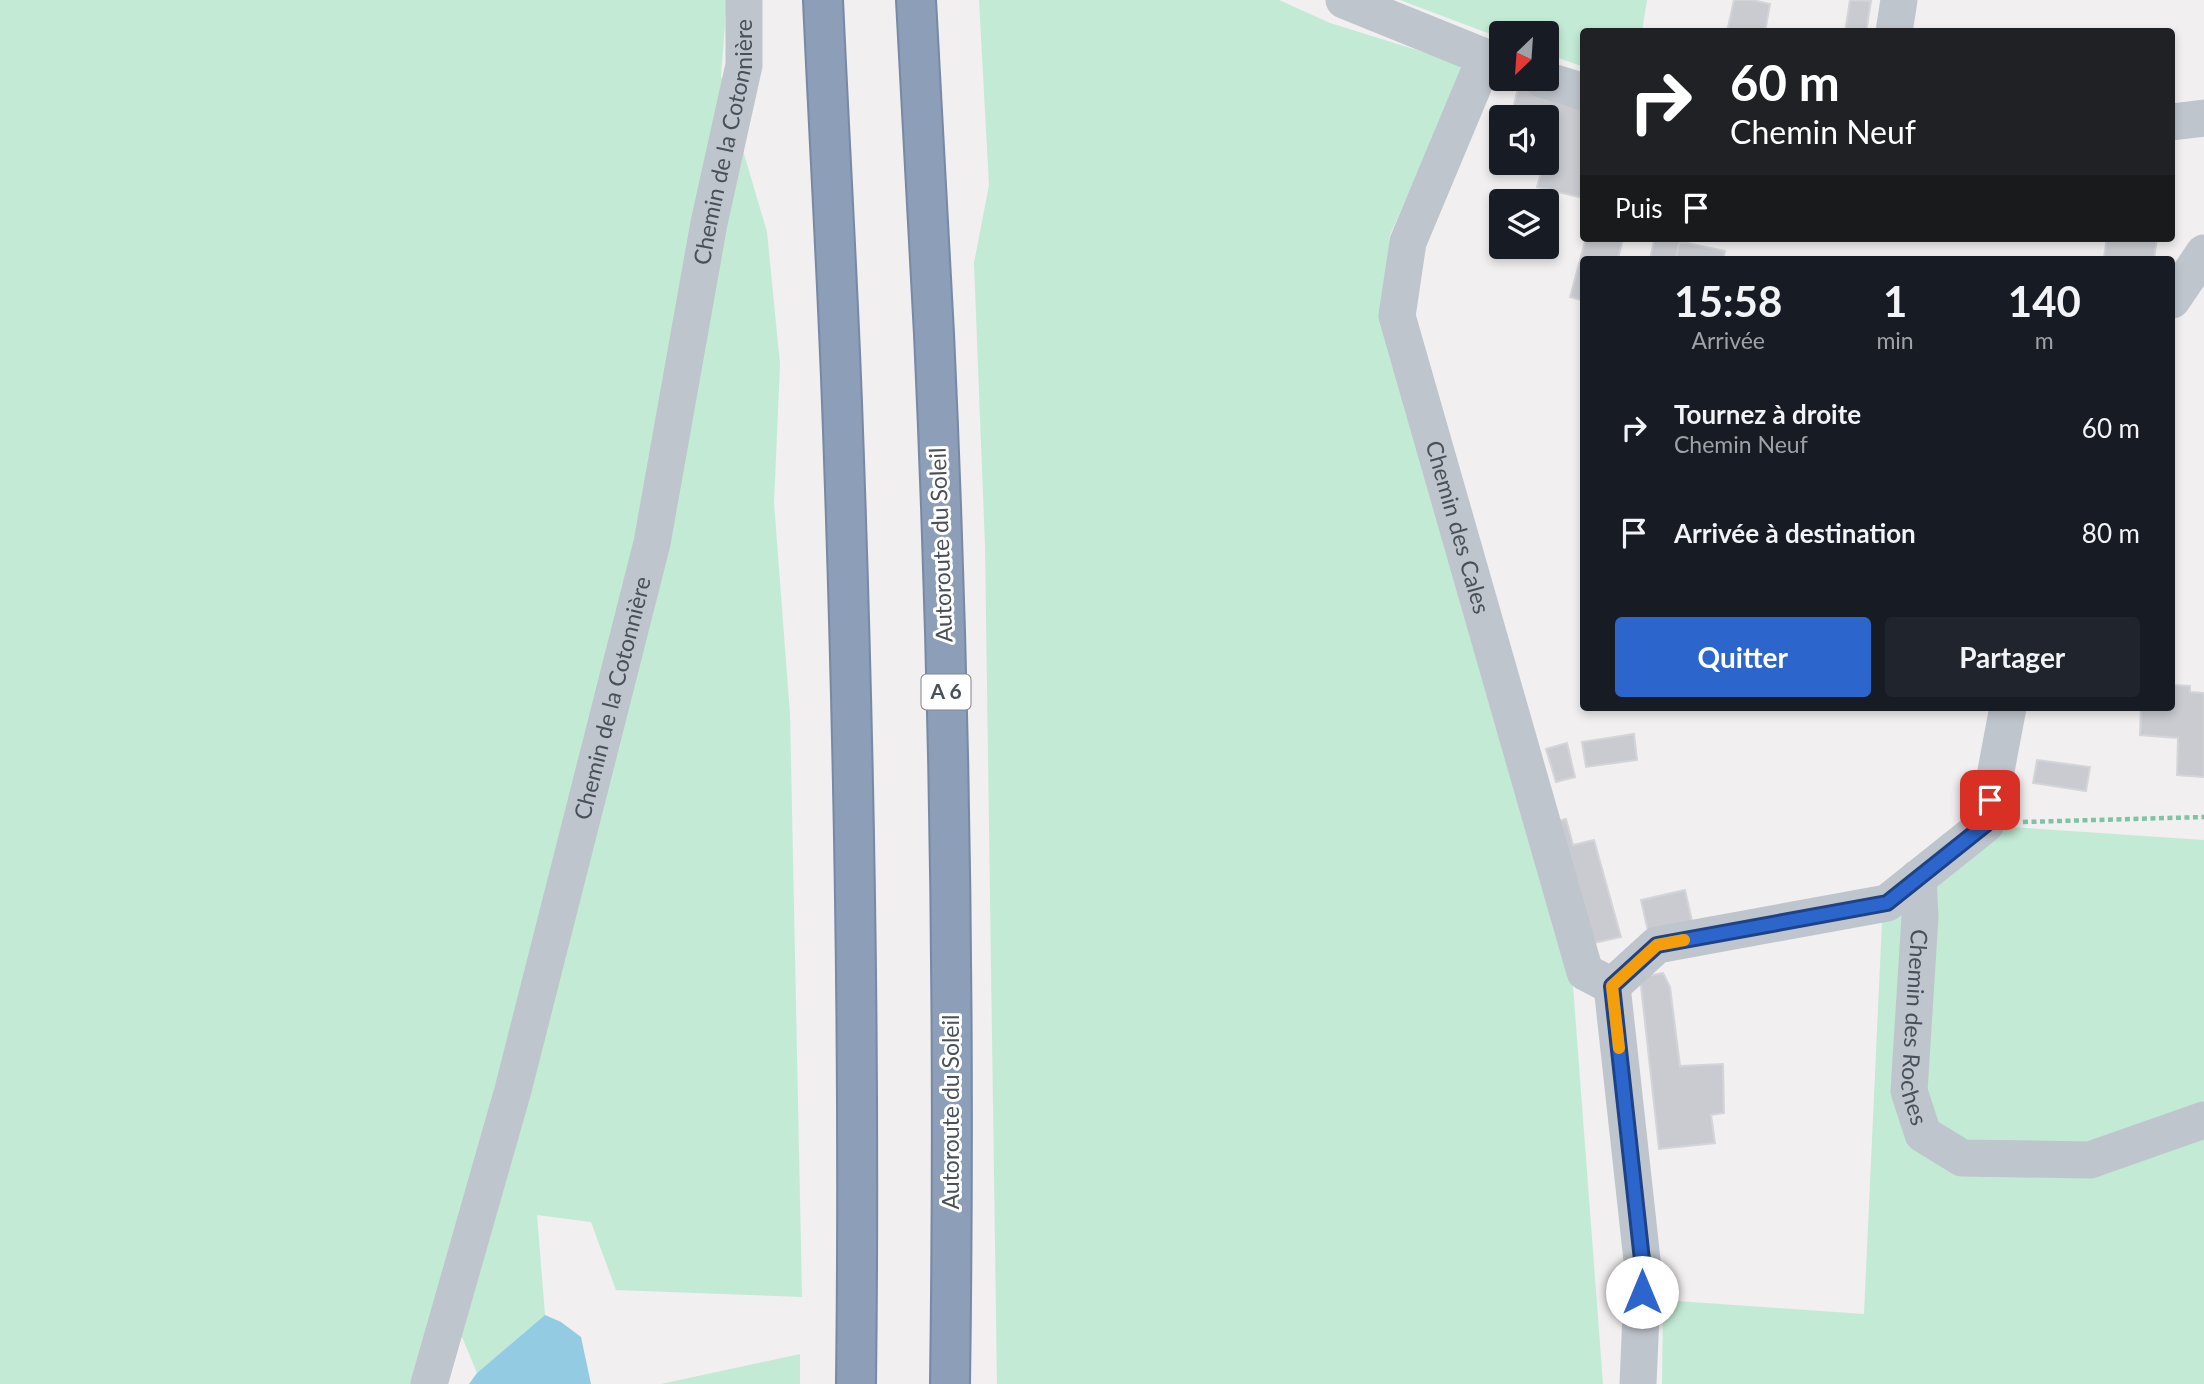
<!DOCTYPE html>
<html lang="fr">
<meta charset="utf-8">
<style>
:root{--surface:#171b24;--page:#20242c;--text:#f1f3f6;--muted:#9ea1a6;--accent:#2c66cd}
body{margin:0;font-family:Lato,sans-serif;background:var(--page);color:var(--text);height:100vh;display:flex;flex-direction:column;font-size:26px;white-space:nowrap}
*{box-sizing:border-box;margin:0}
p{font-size:23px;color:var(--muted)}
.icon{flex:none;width:38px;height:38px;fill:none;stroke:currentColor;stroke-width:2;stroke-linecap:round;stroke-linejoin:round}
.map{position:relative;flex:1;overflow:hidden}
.drawer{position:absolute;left:1580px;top:256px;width:595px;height:455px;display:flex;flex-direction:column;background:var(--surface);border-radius:7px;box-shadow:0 4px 10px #0003}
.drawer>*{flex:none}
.hud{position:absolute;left:1580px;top:28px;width:595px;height:214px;border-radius:7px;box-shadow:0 4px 10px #0003;background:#202124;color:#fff;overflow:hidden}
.needle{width:46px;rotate:205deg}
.fabs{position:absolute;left:1489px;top:21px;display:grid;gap:14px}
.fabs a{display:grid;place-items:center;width:70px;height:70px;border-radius:7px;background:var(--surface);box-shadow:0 4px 10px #0003;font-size:35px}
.pin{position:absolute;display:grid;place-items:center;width:60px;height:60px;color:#fff;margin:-30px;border-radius:14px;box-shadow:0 4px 10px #0006}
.me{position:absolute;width:77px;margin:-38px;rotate:0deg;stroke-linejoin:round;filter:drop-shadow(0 0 5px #0008)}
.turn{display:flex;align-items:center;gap:24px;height:147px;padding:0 35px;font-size:32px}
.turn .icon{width:91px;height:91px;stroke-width:2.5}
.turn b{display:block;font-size:49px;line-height:60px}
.then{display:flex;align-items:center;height:66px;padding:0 35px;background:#0003;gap:14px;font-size:26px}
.eta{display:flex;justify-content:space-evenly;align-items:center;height:119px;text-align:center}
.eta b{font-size:42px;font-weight:700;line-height:49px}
.cta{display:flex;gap:14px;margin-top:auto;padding:14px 35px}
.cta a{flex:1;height:80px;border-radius:7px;background:var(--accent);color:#fff;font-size:28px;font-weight:700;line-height:80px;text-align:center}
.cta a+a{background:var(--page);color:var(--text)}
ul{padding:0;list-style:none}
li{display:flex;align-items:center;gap:21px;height:105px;padding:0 35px}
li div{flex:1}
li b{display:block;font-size:26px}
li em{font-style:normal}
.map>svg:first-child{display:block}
</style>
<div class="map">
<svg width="2204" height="1384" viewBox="0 0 2204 1384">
<rect width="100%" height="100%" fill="#f1efef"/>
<g fill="#c2ead5">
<polygon points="0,0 727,0 721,76 767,232 780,364 774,503 790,714 802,1297 616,1290 591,1222 537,1215 545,1315 477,1373 462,1337 427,1341 413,1384 0,1384"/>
<polygon points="979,0 1279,0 1330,23 1465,65 1390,235 1380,321 1573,986 1603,1384 997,1384 985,545 974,263 989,185"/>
<polygon points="1400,0 1647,0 1642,31 1584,32 1584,67 1547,54 1547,33 1502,33 1501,38"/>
<polygon points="1996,826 2204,840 2204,1384 1662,1384 1663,1300 1864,1314 1882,922"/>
<polygon points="800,1354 800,1384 661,1384"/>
</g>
<polygon fill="#93cce2" points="545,1315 561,1322 581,1337 591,1384 469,1384 477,1373"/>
<g fill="#c9cbd1" stroke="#d3d5d9" stroke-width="2">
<polygon points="1734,0 1752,0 1770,4 1765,32 1727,32"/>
<polygon points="1850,0 1871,1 1866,32 1845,32"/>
<polygon points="1519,84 1584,103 1583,198 1537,187 1544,163 1547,163 1549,146 1547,145 1547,117 1511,117"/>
<polygon points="1586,238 1623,238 1618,259 1584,259 1584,301 1570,297"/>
<polygon points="1655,238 1688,238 1687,243 1679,243 1676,259 1650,259"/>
<polygon points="2107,238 2157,238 2154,259 2104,257"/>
<polygon points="1679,243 1687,243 1725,251 1723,259 1676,259"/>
<polygon points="2172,685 2190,686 2190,692 2204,693 2204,777 2177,775 2178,738 2140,735 2141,707 2172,707"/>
<polygon points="1634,734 1637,760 1586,767 1582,742"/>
<polygon points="1567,743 1575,777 1556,782 1546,749"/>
<polygon points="2037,760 2090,767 2086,791 2033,783"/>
<polygon points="1566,819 1573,845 1594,840 1621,937 1589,944 1547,824"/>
<polygon points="1685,890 1692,921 1648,931 1641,900"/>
<polygon points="1663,973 1670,987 1680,1066 1723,1064 1724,1113 1711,1115 1715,1143 1659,1149 1640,977"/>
</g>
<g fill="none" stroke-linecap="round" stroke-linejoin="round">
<defs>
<g id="motorway">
<path d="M823,0C829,134 837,269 842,403C854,730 860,1057 856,1384"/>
<path d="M916,0C922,111 929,222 934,334C950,683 955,1034 950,1384"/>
</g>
</defs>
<use href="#motorway" stroke="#7789a4" stroke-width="42"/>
<polyline stroke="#7dc4a7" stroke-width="4.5" stroke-dasharray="5 3.5" stroke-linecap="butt" points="2023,822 2204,817"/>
<g stroke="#bfc5cc" stroke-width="37">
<polyline points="1344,0 1502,64"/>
<polyline points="1894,32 1899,0"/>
<path id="s1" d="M1485,58L1408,242L1397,316L1585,972L1612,986"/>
<polyline points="1542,79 1584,92"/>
<polyline points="2172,122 2204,118"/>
<polyline points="2172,300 2204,253"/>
<path id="s2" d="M1918,878L1920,917L1909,1091L1923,1134L1962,1158L2090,1160L2204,1120"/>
<polyline points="1612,986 1657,945 1887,903 1986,824 2008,707"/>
<polyline points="1612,986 1643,1269 1638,1384"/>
<path id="s3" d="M429,1384L513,1090L652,543L709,223L744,65V0"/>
</g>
<use href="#motorway" stroke="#8c9eb8" stroke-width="38"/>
</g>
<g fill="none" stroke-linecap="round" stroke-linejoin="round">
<defs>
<polyline id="route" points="1642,1292 1643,1269 1612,986 1657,945 1887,903 1986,824 1990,800"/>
</defs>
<use href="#route" stroke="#1d4285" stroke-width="18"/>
<use href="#route" stroke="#2c66cd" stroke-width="12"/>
<polyline stroke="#f59e0b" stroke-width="12" points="1619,1048 1612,986 1657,945 1684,940"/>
</g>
<g text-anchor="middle" stroke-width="6" stroke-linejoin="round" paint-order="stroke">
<rect fill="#fff" stroke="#80848c" stroke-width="2" x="921.5" y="674.5" width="49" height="35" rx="5"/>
<g font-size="21" font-weight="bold" fill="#49505a">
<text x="946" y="699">A 6</text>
</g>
<g font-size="23" fill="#49505a" stroke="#fff">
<text dy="8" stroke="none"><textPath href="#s3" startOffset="1278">Chemin de la Cotonnière</textPath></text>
<text dy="8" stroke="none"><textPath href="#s1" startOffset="494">Chemin des Cales</textPath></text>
<text transform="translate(941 545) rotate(-92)" y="8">Autoroute du Soleil</text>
<text dy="8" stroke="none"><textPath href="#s3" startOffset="710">Chemin de la Cotonnière</textPath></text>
<text dy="8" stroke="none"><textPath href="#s2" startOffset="150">Chemin des Roches</textPath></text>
<text transform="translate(951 1112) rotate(-90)" y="8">Autoroute du Soleil</text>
</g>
</g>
</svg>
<div class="fabs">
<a><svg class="needle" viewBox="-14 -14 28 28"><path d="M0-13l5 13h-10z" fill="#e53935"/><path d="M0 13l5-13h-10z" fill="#9ea1a6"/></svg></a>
<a><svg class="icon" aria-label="sound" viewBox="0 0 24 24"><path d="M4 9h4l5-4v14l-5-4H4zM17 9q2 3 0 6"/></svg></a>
<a><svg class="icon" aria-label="layers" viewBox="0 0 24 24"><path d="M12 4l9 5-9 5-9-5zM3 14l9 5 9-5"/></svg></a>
</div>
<div class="pin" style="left:1990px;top:800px;background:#d93025"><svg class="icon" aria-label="arrive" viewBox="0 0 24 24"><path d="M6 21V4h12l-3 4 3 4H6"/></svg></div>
<svg class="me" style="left:1642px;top:1292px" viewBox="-20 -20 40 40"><circle r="19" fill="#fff"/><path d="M0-13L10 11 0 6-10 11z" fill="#2c66cd"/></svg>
<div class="hud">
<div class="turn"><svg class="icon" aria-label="right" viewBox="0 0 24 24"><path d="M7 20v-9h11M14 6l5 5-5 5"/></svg><div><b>60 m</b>Chemin Neuf</div></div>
<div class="then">Puis<svg class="icon" aria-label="arrive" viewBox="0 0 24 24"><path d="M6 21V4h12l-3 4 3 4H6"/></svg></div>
</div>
<section class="drawer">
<div class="eta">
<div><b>15:58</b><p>Arrivée</p></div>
<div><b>1</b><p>min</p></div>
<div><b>140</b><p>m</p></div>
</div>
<ul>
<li><svg class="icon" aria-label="right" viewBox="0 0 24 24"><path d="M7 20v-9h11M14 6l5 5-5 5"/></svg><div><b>Tournez à droite</b><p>Chemin Neuf</p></div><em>60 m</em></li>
<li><svg class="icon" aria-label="arrive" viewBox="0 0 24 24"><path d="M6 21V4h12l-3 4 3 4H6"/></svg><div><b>Arrivée à destination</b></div><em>80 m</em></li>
</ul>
<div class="cta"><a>Quitter</a><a>Partager</a></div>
</section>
</div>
